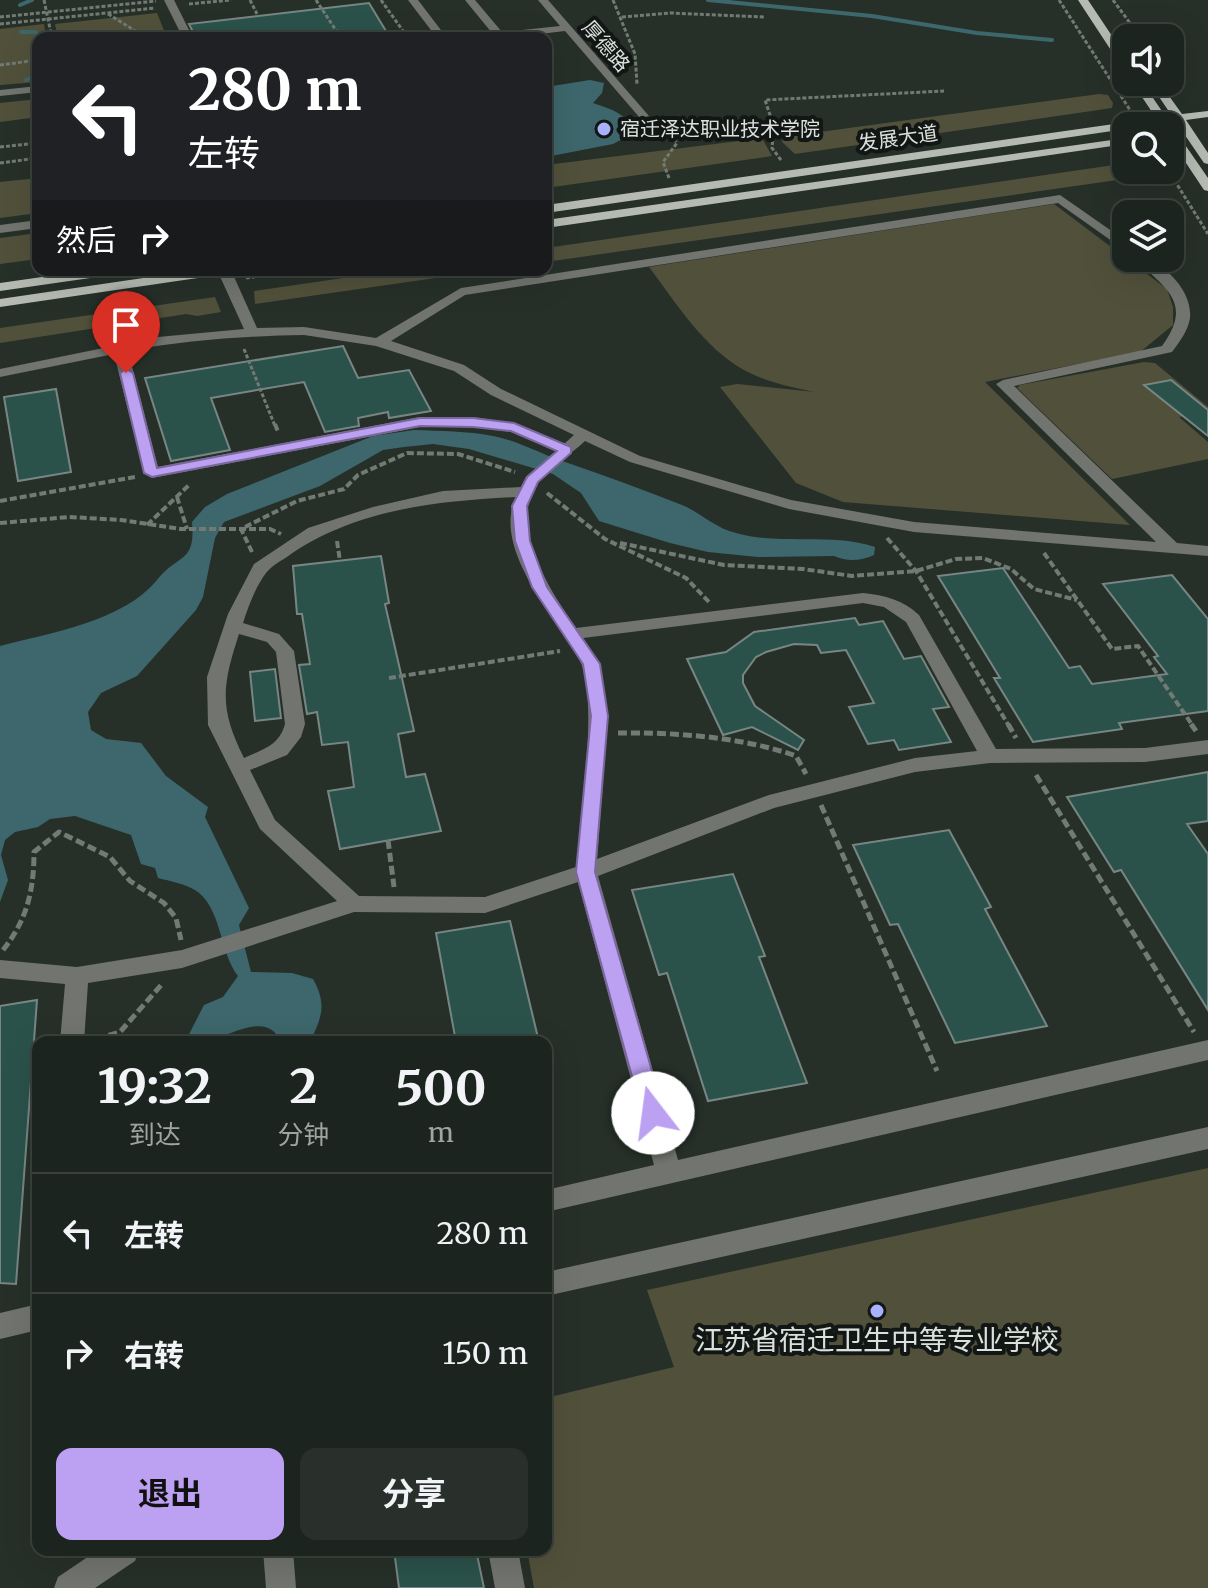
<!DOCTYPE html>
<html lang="zh">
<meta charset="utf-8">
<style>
:root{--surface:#1c241f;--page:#29302c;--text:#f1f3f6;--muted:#a0a4a4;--line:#3a413d;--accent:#bca0f2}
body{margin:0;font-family:Merriweather,"Noto Sans SC",serif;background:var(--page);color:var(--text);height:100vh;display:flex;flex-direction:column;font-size:30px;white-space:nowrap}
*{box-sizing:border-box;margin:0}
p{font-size:26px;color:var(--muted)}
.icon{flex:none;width:44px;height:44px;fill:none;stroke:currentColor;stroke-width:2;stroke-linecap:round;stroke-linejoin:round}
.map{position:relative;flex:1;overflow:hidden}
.details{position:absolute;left:32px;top:1036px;width:520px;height:520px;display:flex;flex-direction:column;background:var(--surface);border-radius:16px;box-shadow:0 8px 32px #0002,0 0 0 2px var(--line)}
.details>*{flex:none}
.top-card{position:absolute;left:32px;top:32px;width:520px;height:244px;border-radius:16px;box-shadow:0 8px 32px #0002,0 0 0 2px var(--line);background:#202124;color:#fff;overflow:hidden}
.tools{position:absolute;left:1112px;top:24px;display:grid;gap:16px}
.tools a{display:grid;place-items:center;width:72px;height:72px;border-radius:16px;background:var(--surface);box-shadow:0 8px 32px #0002,0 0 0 2px var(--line);font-size:40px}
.pin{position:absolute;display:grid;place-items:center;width:68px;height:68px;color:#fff;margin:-82px -34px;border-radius:50% 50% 50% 0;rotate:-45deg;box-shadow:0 0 8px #0007}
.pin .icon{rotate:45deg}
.me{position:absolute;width:88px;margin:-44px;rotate:345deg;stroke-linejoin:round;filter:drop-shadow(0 0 6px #0008)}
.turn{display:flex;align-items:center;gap:28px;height:168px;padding:0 24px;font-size:36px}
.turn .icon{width:104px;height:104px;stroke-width:2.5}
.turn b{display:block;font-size:56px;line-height:68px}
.then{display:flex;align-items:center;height:76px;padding:0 24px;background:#0003;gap:16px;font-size:30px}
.eta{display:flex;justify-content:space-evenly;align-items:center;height:136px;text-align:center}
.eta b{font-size:48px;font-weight:700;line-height:56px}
.primary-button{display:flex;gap:16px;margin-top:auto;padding:16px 24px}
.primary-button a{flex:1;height:92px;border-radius:16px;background:var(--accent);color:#111;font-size:32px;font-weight:700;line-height:92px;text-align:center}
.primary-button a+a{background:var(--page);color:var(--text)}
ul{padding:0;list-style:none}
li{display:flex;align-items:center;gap:24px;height:120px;padding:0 24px;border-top:2px solid var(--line)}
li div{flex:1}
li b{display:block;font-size:30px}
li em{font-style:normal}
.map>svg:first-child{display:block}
</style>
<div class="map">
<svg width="1208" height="1588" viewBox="0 0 1208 1588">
<rect width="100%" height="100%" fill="#263029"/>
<g fill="#51513b">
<polygon points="157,13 167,38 58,38 55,24"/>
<polygon points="44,24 46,38 38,38 38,82 0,85 0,29"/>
<polygon points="1099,94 1108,95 1113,103 1112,108 795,154 782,142 783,137"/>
<polygon points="38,99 38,117 0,122 0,103"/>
<polygon points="755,139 763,140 772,156 546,188 546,165"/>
<polygon points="1121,164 1126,164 1126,170 1157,170 1172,186 1138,177 546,262 546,248"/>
<polygon points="38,178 38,213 0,218 0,182"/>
<path d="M1054,204L1167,289L1173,307V325L1140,352L985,382L1130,525L843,502L796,483L720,387L737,384L815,392C791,387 766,382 744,370C703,347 677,304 649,267Z"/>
<polygon points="38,233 38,259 0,264 0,238"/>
<polygon points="398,270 491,270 255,304 254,291"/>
<polygon points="215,297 221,312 197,316 186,314 0,343 0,328"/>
<polygon points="1144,362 1155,363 1208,407 1208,411 1179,417 1208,442 1208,459 1112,479 1017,388 1020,385"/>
<polygon points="1208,1168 1208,1588 534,1588 527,1550 546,1550 546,1398 674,1367 647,1290"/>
</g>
<g fill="#3d676c">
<path d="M590,80L604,83L602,93L593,103C609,109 622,111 632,127L630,135L613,144L546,157V87Z"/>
<path d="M414,430C440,431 467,431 493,436C519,441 542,455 568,463C606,476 644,490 682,505C701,513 715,528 736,533C781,546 831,532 875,547L874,555C860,561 848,562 834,556L758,557L708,552L670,543L599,521L581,493L553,474L469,449L433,444L404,447L383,450L320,486L224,522L215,538L203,597L196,610L137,676L101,693L88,712L91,730L106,739L141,743L166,776L208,807L205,817L249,908L239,925L251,972L292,973L313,979C327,1004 322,1017 310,1042H280C270,1011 231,1034 211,1041C204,1043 193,1042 185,1042L204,1005L223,997L238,976C219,952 222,907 195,890C185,884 170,881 158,878L155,868L141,864L131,835L75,816L50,819L38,827L15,832L5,840L1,855L8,880L0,902V646C50,633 124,621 157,580C177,554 196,564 192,522L205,507L227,494L373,436Z"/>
</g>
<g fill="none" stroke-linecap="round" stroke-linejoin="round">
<g stroke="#3d676c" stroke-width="4">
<polyline points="708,0 872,16 977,33 1052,40"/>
<polyline points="20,5 32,0"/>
<polyline points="21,32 35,32 41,38"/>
<polyline points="26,80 38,75"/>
</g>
</g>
<g fill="#2a524b" stroke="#788683" stroke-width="2">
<polygon points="369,3 389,36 196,38 189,24"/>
<polygon points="343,346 358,378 409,370 431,411 389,418 388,412 358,418 359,426 325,432 304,382 211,398 230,450 171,461 145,378"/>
<polygon points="1171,380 1208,410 1208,436 1144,385"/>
<polygon points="56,389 71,472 18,481 4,397"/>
<polygon points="381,556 389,603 385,604 414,731 398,734 406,777 425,774 441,831 340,849 328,791 354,787 348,742 322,745 317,712 307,714 299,665 310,664 302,614 297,614 293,566"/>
<polygon points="1003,568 1069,668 1080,666 1092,684 1167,674 1154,657 1158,656 1103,584 1172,575 1208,619 1208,711 1119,723 1122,729 1033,742 994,678 1000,678 938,576"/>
<polygon points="855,618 859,625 883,621 904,659 921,656 949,707 933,709 951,742 899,750 894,740 868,744 849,707 874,703 846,650 821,653 817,645 794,644 766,652 756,657 743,675 743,683 755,706 804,740 798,750 752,727 723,735 687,659 726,652 754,632"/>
<polygon points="275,669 281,718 255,721 250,672"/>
<polygon points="1208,772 1208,821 1187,824 1208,854 1208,1010 1121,870 1114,872 1067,797"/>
<polygon points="949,830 991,907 985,909 1047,1026 955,1043 898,924 890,925 853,845"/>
<polygon points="733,874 765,956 759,957 807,1083 708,1101 667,973 659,975 632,890"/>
<polygon points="510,921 539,1042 456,1042 436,933"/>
<polygon points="37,1000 16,1284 0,1283 0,1006"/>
<polygon points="394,1550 476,1550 484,1588 399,1588"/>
</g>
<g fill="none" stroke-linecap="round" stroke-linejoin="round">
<g stroke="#727a74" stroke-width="3" stroke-dasharray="4 2" stroke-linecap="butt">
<polyline points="44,0 52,38"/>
<polyline points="250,0 257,14"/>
<polyline points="316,0 341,38"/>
<polyline points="381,0 408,38"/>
<polyline points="613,0 635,54 637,84"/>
<polyline points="1059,0 1130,110"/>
<polyline points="1113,0 1141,38"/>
<polyline points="189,4 231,0"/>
<polyline points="108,14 134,30 137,38"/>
<polyline points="0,17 156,1"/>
<polyline points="622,17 671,13 764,17"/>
<polyline points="0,24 155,8"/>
<polyline points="0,65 38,60"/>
<polyline points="659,120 677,143 663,162 669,178"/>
<polyline points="0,147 38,143"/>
<polyline points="781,160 772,148 774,127 765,100 944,91"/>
<polyline points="0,163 38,158"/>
<polyline points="1168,170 1208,234"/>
<polyline points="246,278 303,270"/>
<polyline points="244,349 275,426"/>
</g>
<g stroke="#727a74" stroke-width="4" stroke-dasharray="7 3" stroke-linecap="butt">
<polyline points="275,424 278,432"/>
<polyline points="547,493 605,539 686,578 709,602"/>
<polyline points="177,497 187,529"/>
<polyline points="0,501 135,477"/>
<polyline points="0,523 69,517 121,520 181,529 270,529 281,534"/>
<polyline points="147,525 189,485"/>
<polyline points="887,538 916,571 1009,726"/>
<polyline points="337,541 340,561"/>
<polyline points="620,543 724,565 803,569 852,576 916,571 956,559 983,558 1011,569 1034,589 1077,600"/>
<polyline points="252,552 241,529 297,501 344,489 358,475 407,453 458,454 515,472"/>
<polyline points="1044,553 1112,649 1138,646 1193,726"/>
<polyline points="389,678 560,651"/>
</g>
<g stroke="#727a74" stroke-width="5" stroke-dasharray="9 4" stroke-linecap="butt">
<polyline points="1008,724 1016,738"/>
<polyline points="1191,724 1196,731"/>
<path d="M618,733C674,732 743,737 796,756L806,774"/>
<polyline points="1036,775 1194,1032"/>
<polyline points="821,805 937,1071"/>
<polyline points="388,840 394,887"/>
<path d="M3,950C27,920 34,890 34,852L59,832L110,857L130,881L164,903L176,918L181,940"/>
<polyline points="96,1039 120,1032 163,983"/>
</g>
<g fill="#71746f" fill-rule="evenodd">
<polygon points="164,0 174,0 193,38 183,38"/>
<polygon points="408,0 418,0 447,38 437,38"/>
<polygon points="465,0 475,0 502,32 560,26 538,0 548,0 649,116 640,118 565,31 506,38 472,38 492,33"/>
<polygon points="38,86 38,92 0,96 0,90"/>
<path d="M1060,195L1126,241V251L1058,203L465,295L391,341L464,365L501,389L640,456L791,500L914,522L1156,542L996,384L1003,380L1162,346C1195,301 1163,288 1135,258C1161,258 1193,290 1190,318C1188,331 1180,341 1172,352L1014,386L1177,543L1208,546V556L914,532L789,509L630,462L585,441C571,454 551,467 539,482C506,525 551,592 576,628L863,593C885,595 903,600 919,615L996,749L1145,748L1208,740V754L1145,762L990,763L915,772L774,808L598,876L678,1160L1208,1040V1060L546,1212V1190L654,1165L578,882L485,913L354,912L182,968L88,983L84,1042H60L65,984L0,978V960L77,967L182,950L337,901L260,829L208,725L207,677L228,614L254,564L308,528L373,507L443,491L521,487L526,477L556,451L511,432L473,427H420L152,478L144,473L114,354L0,377V369L158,337L244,329L217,270H231L257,328L304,327L376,338L461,288ZM304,335L376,346L454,371L491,395L574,435L564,444L514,423L473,417H420L158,467L128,351C186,340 245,336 304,335ZM516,497C491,550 558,619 580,661C599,698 580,822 576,867L485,897L359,896L275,820L250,770L287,755L301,737L305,724L294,651L279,634L243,623C248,607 256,586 266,573C272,565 283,560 291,554C357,509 438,501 516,497ZM863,603L884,607L906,622L977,751L915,758L769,795L597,859L608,716L600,664L583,638ZM239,634L267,642L276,652L285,724C279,746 263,749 244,758C219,708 222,686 239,634Z"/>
<polygon points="38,220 38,228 0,233 0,225"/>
<polygon points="1208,1127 1208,1149 546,1296 546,1272"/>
<polygon points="38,1304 38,1330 0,1339 0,1313"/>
<polygon points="98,1550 139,1550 135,1561 95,1588 54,1588 58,1577"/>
<polygon points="263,1550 293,1550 296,1588 266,1588"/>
<polygon points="488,1550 518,1550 525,1588 495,1588"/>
</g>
<g fill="#b5bbb2" fill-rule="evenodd">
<polygon points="1078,0 1088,0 1126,57 1126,68 1122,67"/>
<polygon points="1132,82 1142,82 1166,117 1172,116 1149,82 1159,82 1182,114 1208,111 1208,117 1186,120 1208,153 1208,164 1204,163 1176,122 1170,123 1208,178 1208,191 1204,190 1170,139 1170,126 1126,126 1126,129 546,213 546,205 1156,118"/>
<polygon points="1126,138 1126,144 546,228 546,220"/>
<polygon points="91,270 125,270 118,274 0,291 0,283"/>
<polygon points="198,270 232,270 225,274 0,307 0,299"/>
</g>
</g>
<polygon fill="#bca0f2" stroke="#7a689d" stroke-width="2" points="126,369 133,373 157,468 420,418 473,418 514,423 571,447 571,453 538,482 527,506 530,541 547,587 600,664 608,716 595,872 664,1113 660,1119 653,1122 645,1119 642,1113 576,872 591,716 583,664 532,587 515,541 512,506 527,477 557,451 511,431 473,427 420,426 152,477 144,473 120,373"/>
<g fill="#a7b1fc" stroke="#121614" stroke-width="3">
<circle cx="604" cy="129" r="8"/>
<circle cx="877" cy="1311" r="8"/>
</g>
<g text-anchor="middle" stroke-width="8" stroke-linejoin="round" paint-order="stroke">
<g font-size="20" fill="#dae1dc" stroke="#121614">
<text transform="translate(606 46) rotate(49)" y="7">厚德路</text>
<text transform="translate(898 138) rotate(-8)" y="7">发展大道</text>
</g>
<g font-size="20" fill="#dae1dc" stroke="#121614" text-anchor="start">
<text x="620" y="136">宿迁泽达职业技术学院</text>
</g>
<g font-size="28" fill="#dae1dc" stroke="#121614">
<text x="877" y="1350">江苏省宿迁卫生中等专业学校</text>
</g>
</g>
</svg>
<div class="tools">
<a><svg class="icon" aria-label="sound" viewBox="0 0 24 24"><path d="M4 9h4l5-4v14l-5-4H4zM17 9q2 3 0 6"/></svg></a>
<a><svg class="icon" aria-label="search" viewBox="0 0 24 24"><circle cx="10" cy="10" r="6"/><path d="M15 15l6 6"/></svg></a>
<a><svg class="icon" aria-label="layers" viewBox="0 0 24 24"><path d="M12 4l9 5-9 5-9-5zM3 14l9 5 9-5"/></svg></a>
</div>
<div class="pin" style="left:126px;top:373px;background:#d93025"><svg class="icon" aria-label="arrive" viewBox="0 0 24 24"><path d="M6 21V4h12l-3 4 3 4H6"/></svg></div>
<svg class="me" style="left:653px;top:1113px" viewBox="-20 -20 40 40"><circle r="19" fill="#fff"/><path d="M0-13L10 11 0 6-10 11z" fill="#bca0f2"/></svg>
<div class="top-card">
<div class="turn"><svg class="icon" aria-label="left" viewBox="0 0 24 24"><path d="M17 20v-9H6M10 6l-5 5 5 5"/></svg><div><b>280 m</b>左转</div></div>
<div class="then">然后<svg class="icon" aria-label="right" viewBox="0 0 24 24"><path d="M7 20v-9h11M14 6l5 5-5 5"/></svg></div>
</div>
<section class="details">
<div class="eta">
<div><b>19:32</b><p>到达</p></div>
<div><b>2</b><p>分钟</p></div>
<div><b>500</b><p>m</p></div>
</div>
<ul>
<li><svg class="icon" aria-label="left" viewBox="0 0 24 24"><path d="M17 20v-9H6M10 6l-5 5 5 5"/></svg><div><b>左转</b></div><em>280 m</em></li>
<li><svg class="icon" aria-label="right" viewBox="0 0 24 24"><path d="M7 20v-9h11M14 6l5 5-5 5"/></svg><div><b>右转</b></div><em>150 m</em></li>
</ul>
<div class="primary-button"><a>退出</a><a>分享</a></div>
</section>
</div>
